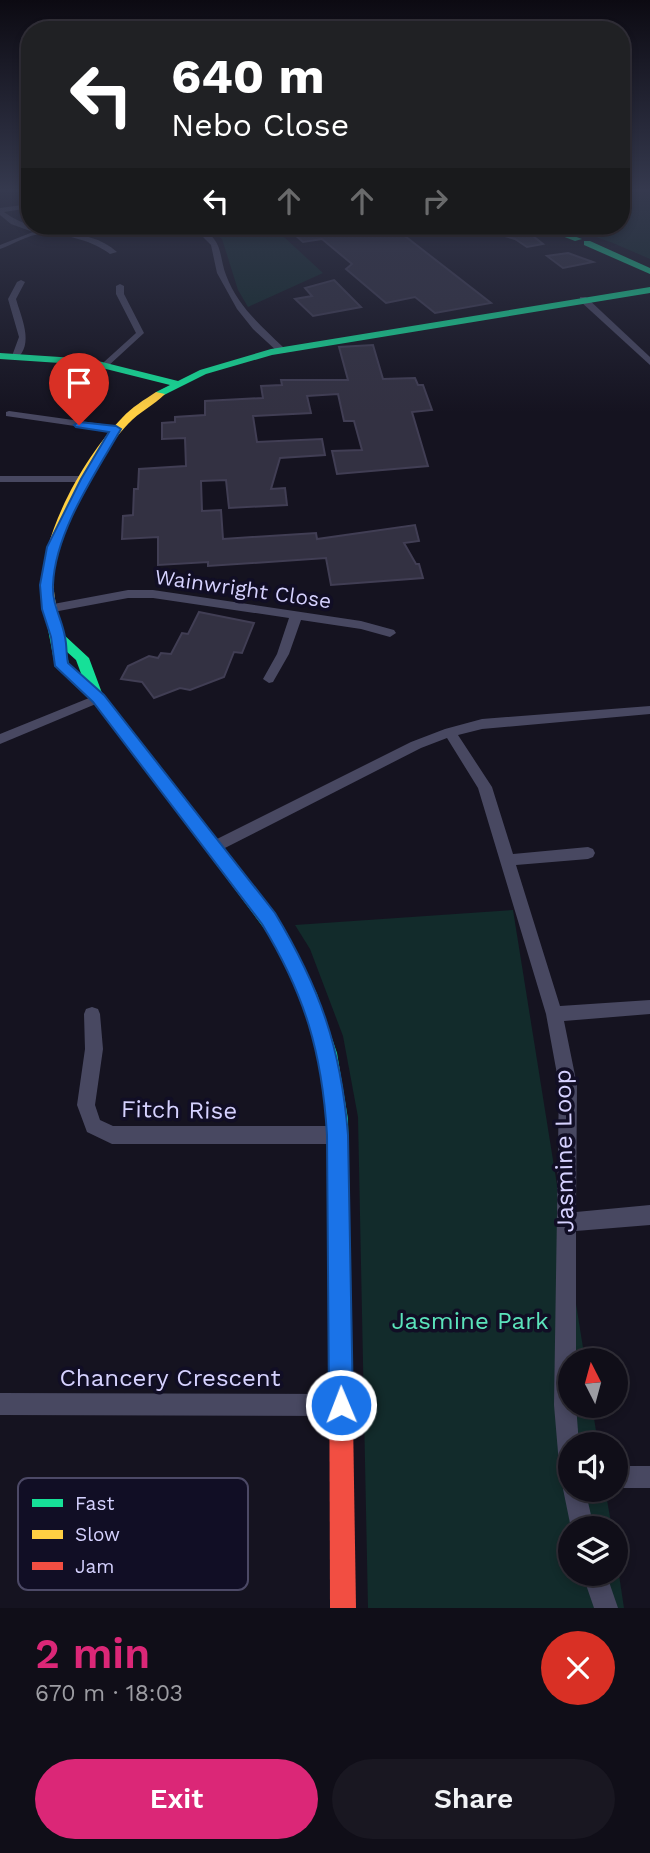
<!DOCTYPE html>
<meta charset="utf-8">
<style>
:root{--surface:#100e18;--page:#191721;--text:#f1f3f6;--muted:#9c9ca2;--line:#302e37;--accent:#db2777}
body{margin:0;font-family:"Work Sans",sans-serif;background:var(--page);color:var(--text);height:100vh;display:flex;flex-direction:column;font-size:26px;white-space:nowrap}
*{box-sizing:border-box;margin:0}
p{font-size:23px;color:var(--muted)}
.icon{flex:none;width:38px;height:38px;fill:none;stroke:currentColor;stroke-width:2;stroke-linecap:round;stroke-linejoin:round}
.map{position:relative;height:1608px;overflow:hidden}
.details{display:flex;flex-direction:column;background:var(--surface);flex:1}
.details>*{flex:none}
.banner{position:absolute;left:21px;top:21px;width:609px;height:214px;border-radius:28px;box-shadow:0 4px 10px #0003,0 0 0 2px var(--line);background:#202124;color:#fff;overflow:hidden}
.needle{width:46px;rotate:354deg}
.fabs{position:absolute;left:558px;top:1348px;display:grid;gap:14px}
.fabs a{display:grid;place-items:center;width:70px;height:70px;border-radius:50%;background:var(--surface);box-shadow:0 4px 10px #0003,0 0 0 2px var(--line);font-size:35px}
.pin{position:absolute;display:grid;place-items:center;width:60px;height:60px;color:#fff;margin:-72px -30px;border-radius:50% 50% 50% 0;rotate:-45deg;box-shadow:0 0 7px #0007}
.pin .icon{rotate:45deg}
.me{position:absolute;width:77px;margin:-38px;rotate:359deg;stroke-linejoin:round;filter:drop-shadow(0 0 5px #0008)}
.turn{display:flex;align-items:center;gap:24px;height:147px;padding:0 35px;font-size:32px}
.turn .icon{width:91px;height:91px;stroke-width:2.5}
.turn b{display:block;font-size:49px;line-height:60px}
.lanes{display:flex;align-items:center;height:66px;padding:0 35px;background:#0003;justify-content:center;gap:35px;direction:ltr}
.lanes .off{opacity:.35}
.round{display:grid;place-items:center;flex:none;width:74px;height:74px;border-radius:37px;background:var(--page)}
.headline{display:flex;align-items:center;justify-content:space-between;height:119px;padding:0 35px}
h1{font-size:42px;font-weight:600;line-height:52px;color:var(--accent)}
.action{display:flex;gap:14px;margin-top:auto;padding:14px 35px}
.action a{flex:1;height:80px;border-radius:42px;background:var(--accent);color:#fff;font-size:28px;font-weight:600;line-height:80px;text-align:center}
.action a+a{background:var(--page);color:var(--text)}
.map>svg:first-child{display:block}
</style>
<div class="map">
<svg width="650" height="1608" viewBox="0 0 650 1608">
<rect width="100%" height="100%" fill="#151320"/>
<g fill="#122b2b">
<polygon points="621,188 650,188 650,259 613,243 564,226 621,226"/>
<polygon points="203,226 272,226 323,273 248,307 238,290 222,239"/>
<polygon points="513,910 585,1360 570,1360 570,1405 592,1405 598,1444 570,1444 570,1489 605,1489 612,1528 570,1528 570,1573 616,1573 616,1555 624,1608 368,1608 358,1117 343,1036 310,949 295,925"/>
</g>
<g fill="#333142" stroke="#413e54" stroke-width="2">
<polygon points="285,226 392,226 491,303 435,313 415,297 386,303 346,269 352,264 322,239 303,242"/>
<polygon points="497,226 507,226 529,233 543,244 527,247 515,239 494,233 503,230"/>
<polygon points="568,253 593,262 563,268 547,256"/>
<polygon points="334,280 361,307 313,316 295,299 312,296 305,288"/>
<polygon points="373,345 383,379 415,378 418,385 423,385 432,410 412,412 428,466 337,474 332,451 362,450 354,421 344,421 338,394 307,396 311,413 253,416 257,442 322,439 325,455 280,458 271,489 285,488 287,505 229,508 226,480 201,481 202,511 221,510 223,539 316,533 317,539 415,525 419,541 404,543 416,564 419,564 423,578 331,585 326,558 208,566 208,562 158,565 158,537 122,539 123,516 133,515 134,489 138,489 139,469 186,466 185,438 162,439 162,423 175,422 175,417 205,415 205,401 263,398 261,386 282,385 281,380 348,380 339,347"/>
<polygon points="199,612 254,623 242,653 234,652 224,677 190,690 180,688 154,698 142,682 121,679 128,666 149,656 158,658 161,653 171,654 182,633 188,634"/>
</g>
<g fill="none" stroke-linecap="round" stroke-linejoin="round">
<g fill="#484861" fill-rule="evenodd">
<path d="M30,204V208L4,212C41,240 87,224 117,252L110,254C94,241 63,233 42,234C29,234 12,245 0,249V245L33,232L11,224L0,215V208Z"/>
<path d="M192,226C201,226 208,231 214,239C222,249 221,263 226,275C237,305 260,325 283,347L286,351L285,353H279L253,329L237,309L217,273L211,245Z"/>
<path d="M21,280L25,282L16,299C21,317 35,345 16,359L12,356L19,337L8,299L17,282Z"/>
<polygon points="120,284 124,286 124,294 144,333 107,367 103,364 104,362 136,333 116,294 116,286"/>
<polygon points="580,297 586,297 650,357 650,365 580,301"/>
<polygon points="9,411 116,426 121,429 116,432 6,416 6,412"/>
<polygon points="0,476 86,476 91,479 86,482 0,482"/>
<polygon points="128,590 153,590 361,621 394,630 396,633 390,637 361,629 301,620 289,654 273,682 269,683 263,679 277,654 289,618 153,598 128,598 48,613 42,609 48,605"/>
<polygon points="99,694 103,695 105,698 103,701 0,744 0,734"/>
<polygon points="650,706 650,714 482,729 458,735 492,787 513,854 588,847 593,849 595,853 593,857 588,859 516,865 560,1006 650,1000 650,1014 564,1021 577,1085 576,1212 650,1205 650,1225 576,1231 576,1360 570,1360 570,1405 576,1405 579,1444 570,1444 570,1475 562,1472 559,1464 554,1405 559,1085 546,1014 478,788 447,738 421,748 219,851 209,851 207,847 209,843 411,742 445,729 482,719"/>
<polygon points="92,1007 98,1009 100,1014 103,1049 95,1105 100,1120 113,1126 338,1126 344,1129 347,1135 344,1141 338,1144 112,1144 87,1132 77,1105 85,1049 84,1014 86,1009"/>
<polygon points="0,1393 341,1394 349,1397 352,1405 349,1413 341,1416 0,1415"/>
<rect x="616" y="1466" width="34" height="22"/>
<polygon points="570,1479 570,1489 585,1489 594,1528 571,1528 563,1489 566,1481"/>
<polygon points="582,1573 606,1573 618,1608 594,1608"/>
</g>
<g fill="#16e098" fill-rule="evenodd">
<polygon points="536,226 547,226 582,239 575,241"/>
<polygon points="584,241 590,241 650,268 650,274 584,245"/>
<polygon points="650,287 650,293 272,355 206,374 160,397 156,396 156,392 170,385 90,365 0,359 0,353 90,359 178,381 200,370 271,349"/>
<path d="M54,620L61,624L63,634L89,658L102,693L287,933L317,994L337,1053L348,1119L351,1292L348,1300L340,1303L332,1300L329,1292C329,1219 335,1145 322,1073C314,1028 296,985 275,943L94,701L55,666L47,624ZM66,651L76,660L82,676L69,664Z"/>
</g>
<path fill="#ffcf43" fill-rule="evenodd" d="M156,392L165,394C154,405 139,412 128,424C96,458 59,525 54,571C52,589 56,607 61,624L59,627H49C20,567 80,460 122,418C132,407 144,400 156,392Z"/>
<polygon fill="#f24e42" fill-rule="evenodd" points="340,1281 348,1284 351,1292 356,1608 330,1608 329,1292 332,1284"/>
</g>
<linearGradient id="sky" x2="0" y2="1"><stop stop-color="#0c0a12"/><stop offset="0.46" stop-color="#35394e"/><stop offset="1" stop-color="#35394e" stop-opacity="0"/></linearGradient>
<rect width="650" height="413" fill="url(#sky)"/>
<path fill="#1a73e8" stroke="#114b97" stroke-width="2" d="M79,422L116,426L121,429C95,474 55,532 53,585C52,605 62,619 65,637C67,646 66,654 68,663L104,695L275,913C320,988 341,1048 348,1135L353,1405L349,1414L341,1417L332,1414L329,1405L327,1135C322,1052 305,995 262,924L93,702L55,666L51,637L42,609L40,585L47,547L81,479L109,432L76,427L74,425Z"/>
<g text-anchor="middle" stroke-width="7" stroke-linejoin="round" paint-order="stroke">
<g font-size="21" fill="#d6d2ff" stroke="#110e25">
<text transform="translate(243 589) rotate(8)" y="7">Wainwright Close</text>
</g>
<g font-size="24" fill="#d6d2ff" stroke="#110e25">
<text transform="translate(179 1110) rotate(1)" y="8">Fitch Rise</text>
<text transform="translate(564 1151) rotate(-91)" y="8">Jasmine Loop</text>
<text x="170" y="1386">Chancery Crescent</text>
</g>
<g font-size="24" fill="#5be3bb" stroke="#110e25">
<text x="470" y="1329">Jasmine Park</text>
</g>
</g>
<rect x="18" y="1478" width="230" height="112" rx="10" fill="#110e25" stroke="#4c4966" stroke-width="2"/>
<rect x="32" y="1499" width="31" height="8" fill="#16e098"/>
<rect x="32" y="1530" width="31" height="9" fill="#ffcf43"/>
<rect x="32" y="1562" width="31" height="8" fill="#f24e42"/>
<g font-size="19" fill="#d6d2ff">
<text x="75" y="1510">Fast</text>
<text x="75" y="1541">Slow</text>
<text x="75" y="1573">Jam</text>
</g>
</svg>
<div class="fabs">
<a><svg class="needle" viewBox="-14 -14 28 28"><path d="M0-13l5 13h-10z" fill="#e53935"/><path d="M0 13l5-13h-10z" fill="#9c9ca2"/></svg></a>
<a><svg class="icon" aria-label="sound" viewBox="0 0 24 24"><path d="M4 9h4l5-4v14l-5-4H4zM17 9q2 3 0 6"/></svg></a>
<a><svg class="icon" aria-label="layers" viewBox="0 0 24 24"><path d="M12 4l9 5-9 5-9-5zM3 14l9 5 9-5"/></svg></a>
</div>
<div class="pin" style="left:79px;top:425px;background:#d93025"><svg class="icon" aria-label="arrive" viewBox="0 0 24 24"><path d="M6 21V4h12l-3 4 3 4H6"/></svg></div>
<svg class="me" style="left:341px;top:1405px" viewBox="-20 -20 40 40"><circle r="17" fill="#1a73e8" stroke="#fff" stroke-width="3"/><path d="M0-11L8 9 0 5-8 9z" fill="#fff"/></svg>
<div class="banner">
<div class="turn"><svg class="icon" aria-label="left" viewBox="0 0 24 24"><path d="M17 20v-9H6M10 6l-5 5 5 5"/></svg><div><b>640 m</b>Nebo Close</div></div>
<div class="lanes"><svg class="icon" aria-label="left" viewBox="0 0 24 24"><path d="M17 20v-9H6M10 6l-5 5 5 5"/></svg><svg class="icon off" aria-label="ahead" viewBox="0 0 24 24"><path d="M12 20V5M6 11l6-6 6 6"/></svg><svg class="icon off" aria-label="ahead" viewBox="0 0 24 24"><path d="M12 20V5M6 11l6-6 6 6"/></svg><svg class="icon off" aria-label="right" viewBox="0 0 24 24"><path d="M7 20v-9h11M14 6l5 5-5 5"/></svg></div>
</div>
</div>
<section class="details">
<div class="headline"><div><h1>2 min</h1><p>670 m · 18:03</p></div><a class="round" style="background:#d93025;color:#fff"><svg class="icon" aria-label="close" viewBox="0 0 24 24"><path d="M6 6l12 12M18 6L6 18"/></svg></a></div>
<div class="action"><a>Exit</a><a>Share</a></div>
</section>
